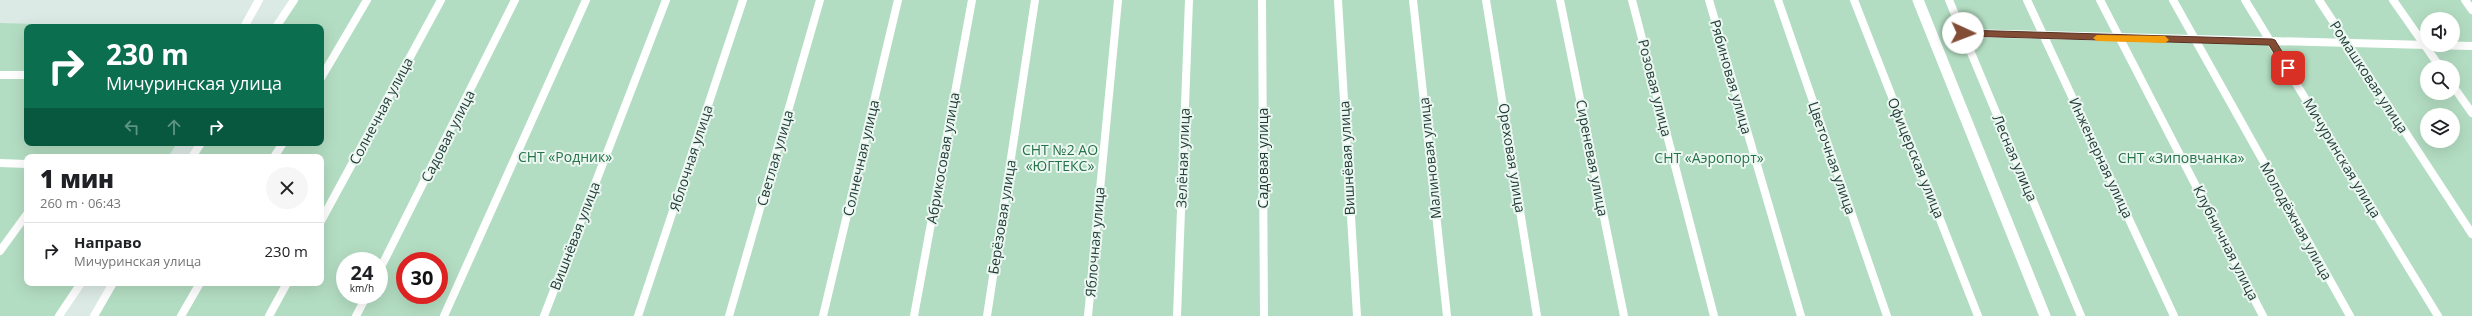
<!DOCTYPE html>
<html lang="ru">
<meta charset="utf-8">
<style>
:root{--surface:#fff;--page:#f6f6f6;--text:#202124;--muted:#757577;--line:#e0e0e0}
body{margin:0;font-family:"Open Sans",sans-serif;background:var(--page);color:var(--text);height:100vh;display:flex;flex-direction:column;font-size:15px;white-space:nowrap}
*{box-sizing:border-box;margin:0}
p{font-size:13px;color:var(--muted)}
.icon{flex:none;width:22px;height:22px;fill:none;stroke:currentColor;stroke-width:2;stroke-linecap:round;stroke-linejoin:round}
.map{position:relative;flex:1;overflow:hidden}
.drawer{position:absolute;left:24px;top:154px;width:300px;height:132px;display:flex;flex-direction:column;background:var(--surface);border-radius:8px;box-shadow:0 4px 16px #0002}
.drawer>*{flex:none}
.top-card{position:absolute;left:24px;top:24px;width:300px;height:122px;border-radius:8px;box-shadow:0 4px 16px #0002;background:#0b6e4f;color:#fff;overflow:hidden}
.fabs{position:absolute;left:2420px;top:12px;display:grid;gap:8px}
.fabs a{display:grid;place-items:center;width:40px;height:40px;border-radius:50%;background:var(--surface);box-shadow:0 4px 16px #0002;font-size:20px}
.speed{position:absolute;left:336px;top:252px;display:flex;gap:8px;font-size:20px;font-weight:700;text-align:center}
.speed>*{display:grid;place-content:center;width:52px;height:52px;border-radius:50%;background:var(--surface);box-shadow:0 4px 16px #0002;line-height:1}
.speed small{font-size:10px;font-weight:400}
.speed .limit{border:6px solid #d22;background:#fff;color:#111}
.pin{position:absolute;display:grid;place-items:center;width:34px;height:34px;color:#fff;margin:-17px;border-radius:8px;box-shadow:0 2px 6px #0006}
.me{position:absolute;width:44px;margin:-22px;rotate:92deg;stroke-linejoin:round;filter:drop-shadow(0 0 3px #0008)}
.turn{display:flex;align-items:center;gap:14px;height:84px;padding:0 16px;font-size:18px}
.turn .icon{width:52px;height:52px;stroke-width:2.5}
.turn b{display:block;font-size:28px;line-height:34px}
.lanes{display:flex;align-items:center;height:38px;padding:0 16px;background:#0003;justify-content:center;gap:20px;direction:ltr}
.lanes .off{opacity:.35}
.round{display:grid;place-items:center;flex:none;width:42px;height:42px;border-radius:21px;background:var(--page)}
.head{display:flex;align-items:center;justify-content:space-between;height:68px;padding:0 16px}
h1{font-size:24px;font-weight:800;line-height:30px}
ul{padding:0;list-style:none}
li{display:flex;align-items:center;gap:12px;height:56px;padding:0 16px;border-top:1px solid var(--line)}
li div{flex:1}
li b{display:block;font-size:15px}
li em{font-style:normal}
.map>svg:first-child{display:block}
</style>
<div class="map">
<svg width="2472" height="316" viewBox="0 0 2472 316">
<rect width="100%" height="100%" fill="#dceae5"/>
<g fill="#b3ddc2" fill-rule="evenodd">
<path d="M291,0H2472V316H92L113,283H321V157H192L201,143H321V27H274ZM2427,19H2453V45H2427ZM2427,67H2453V93H2427ZM2427,115H2453V141H2427ZM345,261H379V295H345ZM405,261H439V295H405Z"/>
<polygon points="0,23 135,27 27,27 27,143 177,143 168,157 27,157 27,283 85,283 64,316 0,316"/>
</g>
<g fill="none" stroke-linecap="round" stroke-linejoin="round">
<g stroke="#fff" stroke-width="8">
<polyline points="1262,0 1264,316"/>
<polyline points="1338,0 1357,316"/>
<polyline points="1413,0 1447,316"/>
<polyline points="1486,0 1537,316"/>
<polyline points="1560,0 1624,316"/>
<polyline points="1632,0 1714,316"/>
<polyline points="1709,0 1801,316"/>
<polyline points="1778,0 1887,316"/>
<polyline points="1854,0 1978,316"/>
<polyline points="1949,0 2081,316"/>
<polyline points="2027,0 2174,316"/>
<polyline points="2100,0 2263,316"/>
<polyline points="2173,0 2350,316"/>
<polyline points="2245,0 2438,316"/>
<polyline points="2319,0 2472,234"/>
<polyline points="2393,0 2440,67"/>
<polyline points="2465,0 2472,10"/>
<polyline points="244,27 259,0"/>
<polyline points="276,27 294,0"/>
<polyline points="1963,33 2427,45"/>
<polyline points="2430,45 2472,46"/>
<polyline points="0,75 27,75"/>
<polyline points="321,78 367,0"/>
<polyline points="2453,86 2472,113"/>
<polyline points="192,157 201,143"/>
<polyline points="274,157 283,143"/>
<polyline points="0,163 27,164"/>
<polyline points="321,221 441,0"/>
<polyline points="0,251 27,214"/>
<polyline points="379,271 515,0"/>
<polyline points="59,316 81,283"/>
<polyline points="94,316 113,283"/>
<polyline points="181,316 200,283"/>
<polyline points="269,316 287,283"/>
<polyline points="356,316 367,295"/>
<polyline points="444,316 586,0"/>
<polyline points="544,316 666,0"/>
<polyline points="638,316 743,0"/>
<polyline points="729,316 820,0"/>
<polyline points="823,316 898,0"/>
<polyline points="914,316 972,0"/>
<polyline points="987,316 1035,0"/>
<polyline points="1088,316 1118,0"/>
<polyline points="1177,316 1189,0"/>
</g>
<polyline stroke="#fff" stroke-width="11" points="1918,0 2045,316"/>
</g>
<polygon fill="#834d35" stroke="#553222" points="1963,30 2272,39 2275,40 2292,68 2288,72 2285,71 2269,45 1963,36 1959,33"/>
<polygon fill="#f59e0b" points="2097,35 2165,36 2169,40 2165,43 2097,41 2093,38"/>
<g text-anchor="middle" stroke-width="4" stroke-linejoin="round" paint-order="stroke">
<g font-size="14" fill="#1d3a34" stroke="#edf7f2">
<text transform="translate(1731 77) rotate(74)" y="5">Рябиновая улица</text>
<text transform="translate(2369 77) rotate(57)" y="5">Ромашковая улица</text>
<text transform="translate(1655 88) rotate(76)" y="5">Розовая улица</text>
<text transform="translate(381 111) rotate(-62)" y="5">Солнечная улица</text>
<text transform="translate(448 136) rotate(-63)" y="5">Садовая улица</text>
<text transform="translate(691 158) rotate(-72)" y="5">Яблочная улица</text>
<text transform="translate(775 158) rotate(-74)" y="5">Светлая улица</text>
<text transform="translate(861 158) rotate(-77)" y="5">Солнечная улица</text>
<text transform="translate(943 158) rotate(-80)" y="5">Абрикосовая улица</text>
<text transform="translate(1183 158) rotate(-88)" y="5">Зелёная улица</text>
<text transform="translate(1263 158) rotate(-90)" y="5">Садовая улица</text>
<text transform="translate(1347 158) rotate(-93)" y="5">Вишнёвая улица</text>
<text transform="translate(1430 158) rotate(-96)" y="5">Малиновая улица</text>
<text transform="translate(1512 158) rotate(81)" y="5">Ореховая улица</text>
<text transform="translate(1592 158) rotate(79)" y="5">Сиреневая улица</text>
<text transform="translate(1832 158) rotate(71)" y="5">Цветочная улица</text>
<text transform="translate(1916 158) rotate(68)" y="5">Офицерская улица</text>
<text transform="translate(2015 158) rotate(67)" y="5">Лесная улица</text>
<text transform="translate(2101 158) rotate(65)" y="5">Инженерная улица</text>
<text transform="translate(2342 158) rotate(59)" y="5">Мичуринская улица</text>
<text transform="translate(1002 217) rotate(-81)" y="5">Берёзовая улица</text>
<text transform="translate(2296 221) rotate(61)" y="5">Молодёжная улица</text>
<text transform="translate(575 236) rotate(-69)" y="5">Вишнёвая улица</text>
<text transform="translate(1095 242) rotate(-85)" y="5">Яблочная улица</text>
<text transform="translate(2226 243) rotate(63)" y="5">Клубничная улица</text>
</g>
<g font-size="14" fill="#257349" stroke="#edf7f2">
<text x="1060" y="155">СНТ №2 АО<tspan x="1060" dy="16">«ЮГТЕКС»</tspan></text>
<text x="565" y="162">СНТ «Родник»</text>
<text x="1709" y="163">СНТ «Аэропорт»</text>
<text x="2181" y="163">СНТ «Зиповчанка»</text>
</g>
</g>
</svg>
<div class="fabs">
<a><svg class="icon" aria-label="sound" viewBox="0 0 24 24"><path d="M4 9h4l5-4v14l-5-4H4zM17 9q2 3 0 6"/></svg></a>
<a><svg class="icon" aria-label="search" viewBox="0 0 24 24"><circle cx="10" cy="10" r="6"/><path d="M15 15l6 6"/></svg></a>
<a><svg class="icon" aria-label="layers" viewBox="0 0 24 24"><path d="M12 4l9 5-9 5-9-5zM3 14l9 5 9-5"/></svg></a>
</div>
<div class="speed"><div>24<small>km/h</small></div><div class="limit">30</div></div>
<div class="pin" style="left:2288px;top:68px;background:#d93025"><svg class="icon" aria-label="arrive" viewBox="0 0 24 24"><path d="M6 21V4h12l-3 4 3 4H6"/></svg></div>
<svg class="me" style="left:1963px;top:33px" viewBox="-20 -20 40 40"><circle r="19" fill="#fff"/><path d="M0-13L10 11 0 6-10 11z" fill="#834d35"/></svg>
<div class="top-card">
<div class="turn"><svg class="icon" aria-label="right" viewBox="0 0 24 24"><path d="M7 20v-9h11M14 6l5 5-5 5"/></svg><div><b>230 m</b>Мичуринская улица</div></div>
<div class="lanes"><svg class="icon off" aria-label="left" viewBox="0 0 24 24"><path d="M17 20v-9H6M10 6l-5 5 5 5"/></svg><svg class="icon off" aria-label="ahead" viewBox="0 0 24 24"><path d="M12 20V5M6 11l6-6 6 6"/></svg><svg class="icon" aria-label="right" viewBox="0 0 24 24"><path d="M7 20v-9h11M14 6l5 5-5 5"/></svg></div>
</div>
<section class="drawer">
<div class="head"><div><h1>1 мин</h1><p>260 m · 06:43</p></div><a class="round"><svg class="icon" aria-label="close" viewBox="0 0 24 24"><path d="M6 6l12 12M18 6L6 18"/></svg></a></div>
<ul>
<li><svg class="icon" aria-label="right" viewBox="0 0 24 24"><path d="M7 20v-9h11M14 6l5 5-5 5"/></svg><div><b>Направо</b><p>Мичуринская улица</p></div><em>230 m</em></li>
</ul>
</section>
</div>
